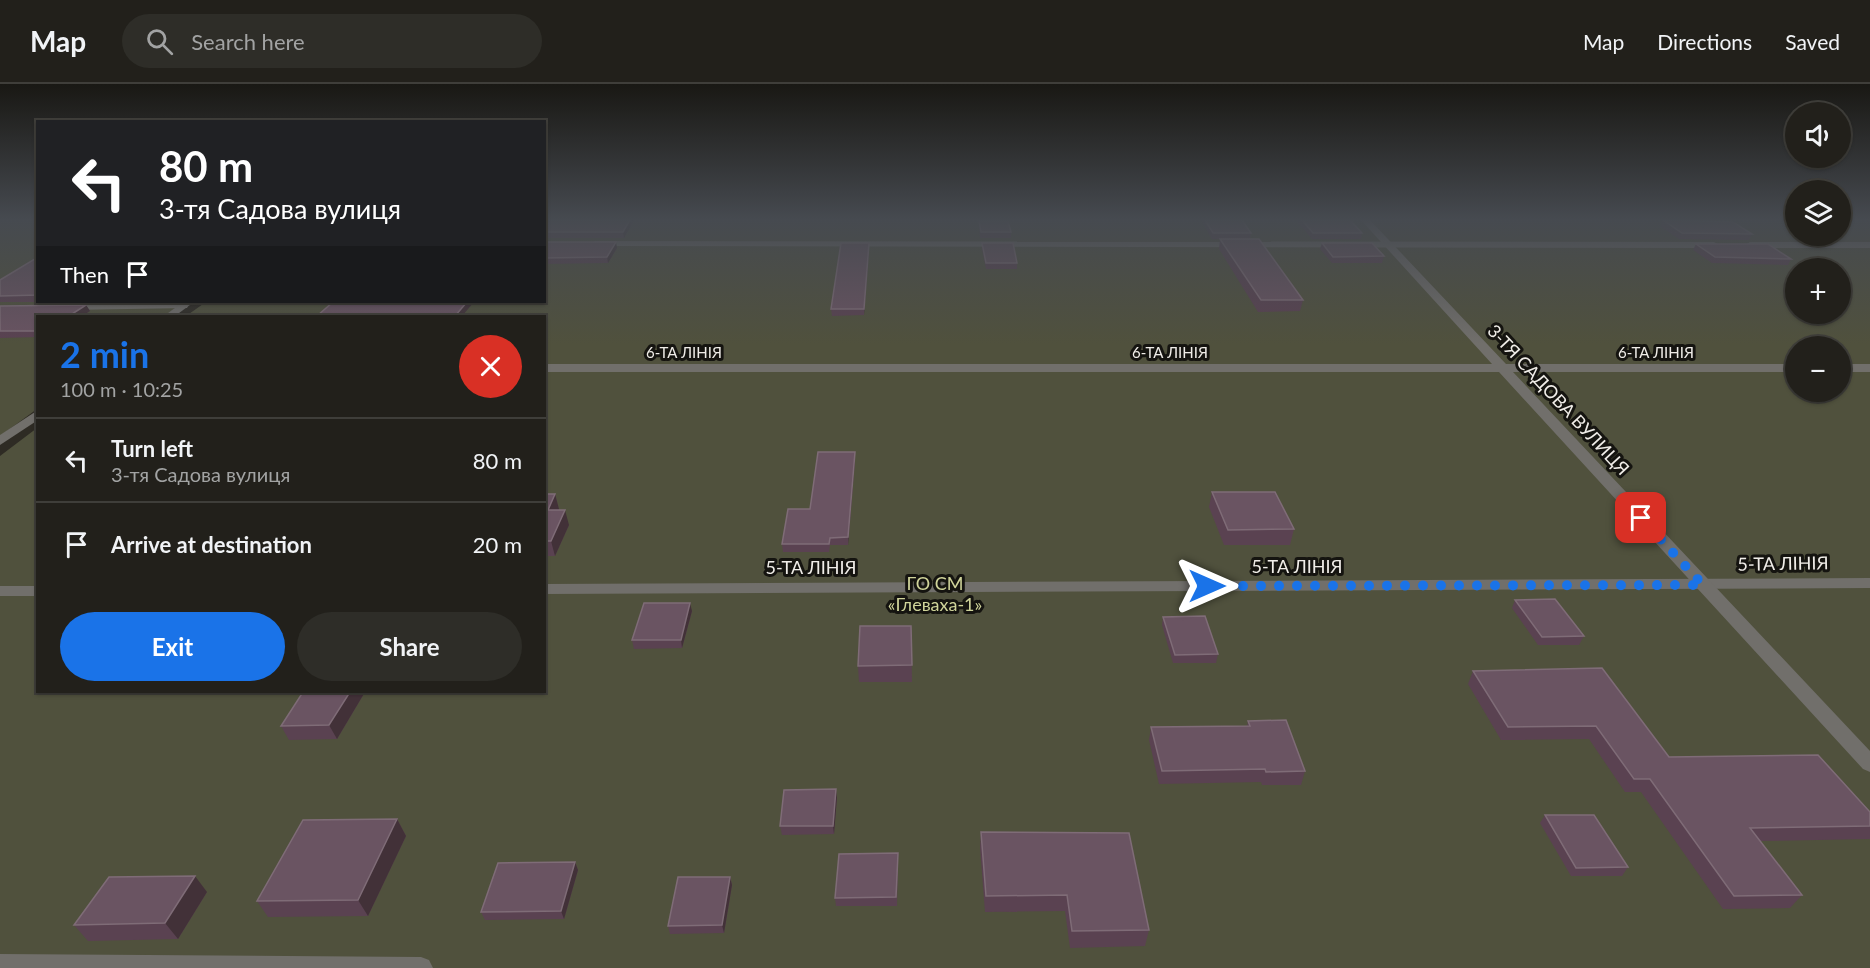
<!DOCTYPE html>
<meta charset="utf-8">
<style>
:root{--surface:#22201b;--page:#2e2d28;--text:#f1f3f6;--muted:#a2a3a3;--line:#3f3e3a;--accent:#1a73e8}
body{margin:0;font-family:Lato,sans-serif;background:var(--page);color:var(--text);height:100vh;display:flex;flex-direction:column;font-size:22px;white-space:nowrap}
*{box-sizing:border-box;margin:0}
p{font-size:20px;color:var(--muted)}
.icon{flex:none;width:33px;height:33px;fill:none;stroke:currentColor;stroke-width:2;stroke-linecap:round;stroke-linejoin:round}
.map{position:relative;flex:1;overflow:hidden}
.details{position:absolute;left:36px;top:231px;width:510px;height:378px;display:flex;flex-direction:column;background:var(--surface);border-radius:0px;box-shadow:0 2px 4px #0004,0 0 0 2px var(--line)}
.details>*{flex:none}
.hud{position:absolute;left:36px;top:36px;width:510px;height:183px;border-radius:0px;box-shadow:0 2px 4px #0004,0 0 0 2px var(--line);background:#202124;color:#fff;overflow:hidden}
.buttons{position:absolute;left:1785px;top:18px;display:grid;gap:12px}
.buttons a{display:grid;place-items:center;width:66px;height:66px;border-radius:50%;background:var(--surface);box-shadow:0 2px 4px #0004,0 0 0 2px var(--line);font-size:30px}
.pin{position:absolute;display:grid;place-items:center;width:51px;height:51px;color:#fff;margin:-26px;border-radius:12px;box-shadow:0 3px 9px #0006}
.me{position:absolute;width:66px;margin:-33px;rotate:90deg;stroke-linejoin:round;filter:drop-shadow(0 0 4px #0008)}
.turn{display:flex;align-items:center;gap:21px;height:126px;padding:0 24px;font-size:27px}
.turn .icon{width:78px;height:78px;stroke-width:2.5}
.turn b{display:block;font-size:42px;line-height:51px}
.then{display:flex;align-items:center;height:57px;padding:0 24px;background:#0003;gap:12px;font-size:22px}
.round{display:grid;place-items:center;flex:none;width:63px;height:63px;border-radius:32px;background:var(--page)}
.head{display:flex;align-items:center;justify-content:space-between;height:102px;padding:0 24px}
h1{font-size:36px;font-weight:700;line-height:45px;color:var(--accent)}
.button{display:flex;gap:12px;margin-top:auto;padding:12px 24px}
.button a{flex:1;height:69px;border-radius:36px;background:var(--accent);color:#fff;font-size:24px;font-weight:700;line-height:69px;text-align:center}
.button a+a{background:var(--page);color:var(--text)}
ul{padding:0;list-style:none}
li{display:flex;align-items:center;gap:18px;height:84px;padding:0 24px;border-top:2px solid var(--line)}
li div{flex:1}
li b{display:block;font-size:22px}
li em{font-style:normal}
header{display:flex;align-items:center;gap:36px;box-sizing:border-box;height:84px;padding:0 30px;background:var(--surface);border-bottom:2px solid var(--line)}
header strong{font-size:28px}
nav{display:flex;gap:33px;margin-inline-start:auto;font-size:21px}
.search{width:420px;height:54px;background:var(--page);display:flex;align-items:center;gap:15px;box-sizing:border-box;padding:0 21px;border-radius:33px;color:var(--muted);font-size:22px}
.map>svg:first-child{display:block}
</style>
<header>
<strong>Map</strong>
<div class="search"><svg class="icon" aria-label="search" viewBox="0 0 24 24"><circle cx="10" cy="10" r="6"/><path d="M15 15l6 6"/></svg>Search here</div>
<nav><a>Map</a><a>Directions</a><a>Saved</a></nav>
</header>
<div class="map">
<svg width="1870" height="884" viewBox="0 0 1870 884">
<rect width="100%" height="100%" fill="#2e2b24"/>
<g fill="#50513d" fill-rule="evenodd">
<polygon points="0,136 37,136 38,218 186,218 165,232 38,232 37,325 0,352"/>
<path d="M545,136H1795L1796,152H1840L1841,136H1870V884H0V372L37,344L38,608H544V232H186L206,218H544ZM1796,184H1840V230H1796ZM1796,262H1840V308H1796Z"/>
</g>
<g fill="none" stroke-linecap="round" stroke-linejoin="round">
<g fill="#716f6b" fill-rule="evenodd">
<polygon points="595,157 1714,158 1719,161 1714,164 598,162 593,159"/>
<polygon points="1870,158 1870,164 1750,164 1745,161 1750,158"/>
<polygon points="183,219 188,222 187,224 69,226 64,223 69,220"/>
<polygon points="1870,494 1870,504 544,510 544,500"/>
<rect x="0" y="502" width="38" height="10"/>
<polygon points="0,870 421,873 429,876 433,884 0,884"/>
</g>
<g fill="#716f6b" fill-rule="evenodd">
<polygon points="1361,136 1370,136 1506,280 1796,280 1796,288 1513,288 1870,667 1870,688 1863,685 1499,288 544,288 544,280 1492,280"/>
<polygon points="183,218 194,218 175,232 164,232"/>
<rect x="1840" y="280" width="30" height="8"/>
<polygon points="38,326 38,336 0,361 0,351"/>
</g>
</g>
<g fill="#5a4251">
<polygon points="544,136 633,138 624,154 544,154"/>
<polygon points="1202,136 1242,136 1251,149 1250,155 1212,155 1202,138"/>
<polygon points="1296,136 1350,136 1362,149 1361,155 1312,155"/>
<polygon points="1663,136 1752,150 1749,156 1679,155 1660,142"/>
<polygon points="979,137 1011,148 1011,154 980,154"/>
<polygon points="1220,155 1303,216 1300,227 1258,228 1219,165"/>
<polygon points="544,158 617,164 608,179 544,180"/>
<polygon points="869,159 864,231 832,232 831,225"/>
<polygon points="982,159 1017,179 1017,185 986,185 982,165"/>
<polygon points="1322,159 1384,172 1382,179 1332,179 1320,165"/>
<polygon points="1696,160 1791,175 1788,181 1712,179 1693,166"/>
<polygon points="38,173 38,218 77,218 0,218 0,196"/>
<polygon points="86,221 90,227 82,232 38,232 38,253 0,254 0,222"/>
<polygon points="855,376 848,461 830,461 829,468 783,468 782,460 810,425"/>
<polygon points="1212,408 1294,445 1290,461 1224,461 1209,423"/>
<polygon points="544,410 555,410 559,426 569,441 555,472 544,472"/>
<polygon points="1515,516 1584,552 1579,561 1538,561 1512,524"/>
<polygon points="692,527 682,564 634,565 632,556"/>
<polygon points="1163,533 1218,570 1216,579 1173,579 1162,541"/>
<polygon points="911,542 912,598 859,598 858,582"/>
<polygon points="1473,587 1669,673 1870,728 1870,755 1760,757 1802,811 1790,824 1723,825 1641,708 1625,708 1589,655 1501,656 1468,600"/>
<polygon points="365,608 337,655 289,656 281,642"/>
<polygon points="1248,637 1305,687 1301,701 1262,701 1261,698 1159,700 1149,656 1151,643 1247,642"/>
<polygon points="837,713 834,750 782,751 780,742"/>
<polygon points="1545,731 1628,783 1622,792 1571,792 1540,739"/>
<polygon points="397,735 406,752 368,832 268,833 257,817"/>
<polygon points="981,748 1149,846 1145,862 1070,864 1065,827 985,828 980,764"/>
<polygon points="898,777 897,822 836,822 835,814"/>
<polygon points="575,778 578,786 564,835 485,836 481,828"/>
<polygon points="730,793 732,801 724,849 670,850 668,842"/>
<polygon points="207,808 178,855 88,857 74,841"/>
</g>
<g fill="#423138">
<polygon points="630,136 633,136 633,138 624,154 623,148"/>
<polygon points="616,158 617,164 608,179 607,173"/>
<polygon points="869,159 869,165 864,231 864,225"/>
<polygon points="467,218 474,218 462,232 455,232"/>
<polygon points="86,221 90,227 82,232 69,232"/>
<polygon points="855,368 855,376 848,461 848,453"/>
<polygon points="555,410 559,425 552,441 548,426"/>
<polygon points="565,426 569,441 555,472 551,457"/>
<polygon points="690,519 692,527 682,564 681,556"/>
<polygon points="350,608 365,608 337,655 329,641"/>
<polygon points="836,705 837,713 834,750 833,742"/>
<polygon points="397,735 406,752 368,832 358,816"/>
<polygon points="575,778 578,786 564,835 561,827"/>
<polygon points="195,792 207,808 178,855 165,839"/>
<polygon points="730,793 732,801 724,849 722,841"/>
</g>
<g fill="#6a5462" stroke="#7f6c77" stroke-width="1.5">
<polygon points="544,136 630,136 623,148 544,148"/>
<polygon points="1205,136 1242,136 1251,149 1213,149"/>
<polygon points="1302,136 1350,136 1362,149 1313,149"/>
<polygon points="1663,136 1733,138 1752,150 1682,149"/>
<polygon points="979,137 1008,137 1011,148 981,148"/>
<polygon points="1220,155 1259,155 1303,216 1261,216"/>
<polygon points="544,158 616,158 607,173 544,174"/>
<polygon points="841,159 869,159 864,225 831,225"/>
<polygon points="982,159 1013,159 1017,179 986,179"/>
<polygon points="1322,159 1372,159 1384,172 1333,173"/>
<polygon points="1696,160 1768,160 1791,175 1715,173"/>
<polygon points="38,173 38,211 0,212 0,196"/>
<polygon points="333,218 467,218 455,232 317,232"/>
<polygon points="86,221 69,232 38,232 38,247 0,247 0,222"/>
<polygon points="818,368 855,368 848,453 830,454 829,460 782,460 788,425 810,425"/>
<polygon points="1212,408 1275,408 1294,445 1228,446"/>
<polygon points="544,410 555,410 548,426 565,426 551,457 544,457"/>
<polygon points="1555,515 1584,552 1542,553 1515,516"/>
<polygon points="644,519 690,519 681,556 632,556"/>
<polygon points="1205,532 1218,570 1175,571 1163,533"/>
<polygon points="860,542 911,542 912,581 858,582"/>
<polygon points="1602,584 1669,673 1818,671 1870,728 1870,742 1750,744 1802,811 1734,812 1650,695 1634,695 1596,642 1508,643 1473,587"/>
<polygon points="303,608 350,608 329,641 281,642"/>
<polygon points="1286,636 1305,687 1266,688 1265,685 1162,687 1151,643 1250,642 1248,637"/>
<polygon points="836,705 833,742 780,742 784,706"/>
<polygon points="1545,731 1594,731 1628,783 1576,784"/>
<polygon points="397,735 358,816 257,817 303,736"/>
<polygon points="981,748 1129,749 1149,846 1072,847 1067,811 986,812"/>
<polygon points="898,769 896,813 835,814 839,770"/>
<polygon points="575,778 561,827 481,828 498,779"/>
<polygon points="195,792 165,839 74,841 109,793"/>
<polygon points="678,793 730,793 722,841 668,842"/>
</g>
<linearGradient id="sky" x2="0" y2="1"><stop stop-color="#191814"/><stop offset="0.52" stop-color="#464a50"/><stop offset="1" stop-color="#464a50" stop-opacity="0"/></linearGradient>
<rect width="1870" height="260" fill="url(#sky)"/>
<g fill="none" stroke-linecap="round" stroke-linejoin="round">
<polyline stroke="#1a73e8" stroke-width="10" stroke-dasharray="0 18" points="1207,502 1703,501 1641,434"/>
</g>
<g text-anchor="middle" stroke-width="6" stroke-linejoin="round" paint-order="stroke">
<g font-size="15" fill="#f0ede8" stroke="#151410">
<text x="684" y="274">6-ТА ЛІНІЯ</text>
<text x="1170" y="274">6-ТА ЛІНІЯ</text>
<text x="1656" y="274">6-ТА ЛІНІЯ</text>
</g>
<g font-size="18" fill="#f0ede8" stroke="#151410">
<text transform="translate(1558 316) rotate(47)" y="6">3-ТЯ САДОВА ВУЛИЦЯ</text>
<text transform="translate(1783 480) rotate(-1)" y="6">5-ТА ЛІНІЯ</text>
<text x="1297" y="489">5-ТА ЛІНІЯ</text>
<text x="811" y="490">5-ТА ЛІНІЯ</text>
</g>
<g font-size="18" fill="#d0d49a" stroke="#151410">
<text x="935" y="506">ГО СМ<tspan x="935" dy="21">«Глеваха-1»</tspan></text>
</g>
</g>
</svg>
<div class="buttons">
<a><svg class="icon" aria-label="sound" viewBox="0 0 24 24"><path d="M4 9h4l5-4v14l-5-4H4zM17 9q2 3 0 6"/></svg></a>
<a><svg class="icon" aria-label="layers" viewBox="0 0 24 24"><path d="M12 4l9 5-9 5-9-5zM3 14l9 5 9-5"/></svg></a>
<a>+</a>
<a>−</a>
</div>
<div class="pin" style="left:1641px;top:434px;background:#d93025"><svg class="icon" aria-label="arrive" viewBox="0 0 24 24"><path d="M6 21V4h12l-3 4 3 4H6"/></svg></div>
<svg class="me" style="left:1207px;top:502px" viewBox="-20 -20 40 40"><path d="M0-17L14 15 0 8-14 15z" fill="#1a73e8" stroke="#fff" stroke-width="4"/></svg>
<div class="hud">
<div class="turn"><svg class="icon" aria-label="left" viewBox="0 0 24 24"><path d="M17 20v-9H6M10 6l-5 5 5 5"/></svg><div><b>80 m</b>3-тя Садова вулиця</div></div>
<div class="then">Then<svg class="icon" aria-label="arrive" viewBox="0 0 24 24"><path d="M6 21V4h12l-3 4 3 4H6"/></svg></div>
</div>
<section class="details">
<div class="head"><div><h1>2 min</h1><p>100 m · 10:25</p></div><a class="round" style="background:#d93025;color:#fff"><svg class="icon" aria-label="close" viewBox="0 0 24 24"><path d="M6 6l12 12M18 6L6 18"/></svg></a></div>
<ul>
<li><svg class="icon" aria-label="left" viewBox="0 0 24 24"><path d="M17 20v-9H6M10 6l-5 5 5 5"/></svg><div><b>Turn left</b><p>3-тя Садова вулиця</p></div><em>80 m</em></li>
<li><svg class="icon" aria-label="arrive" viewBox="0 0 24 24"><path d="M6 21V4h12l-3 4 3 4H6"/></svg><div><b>Arrive at destination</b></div><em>20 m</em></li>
</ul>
<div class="button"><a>Exit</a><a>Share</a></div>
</section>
</div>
